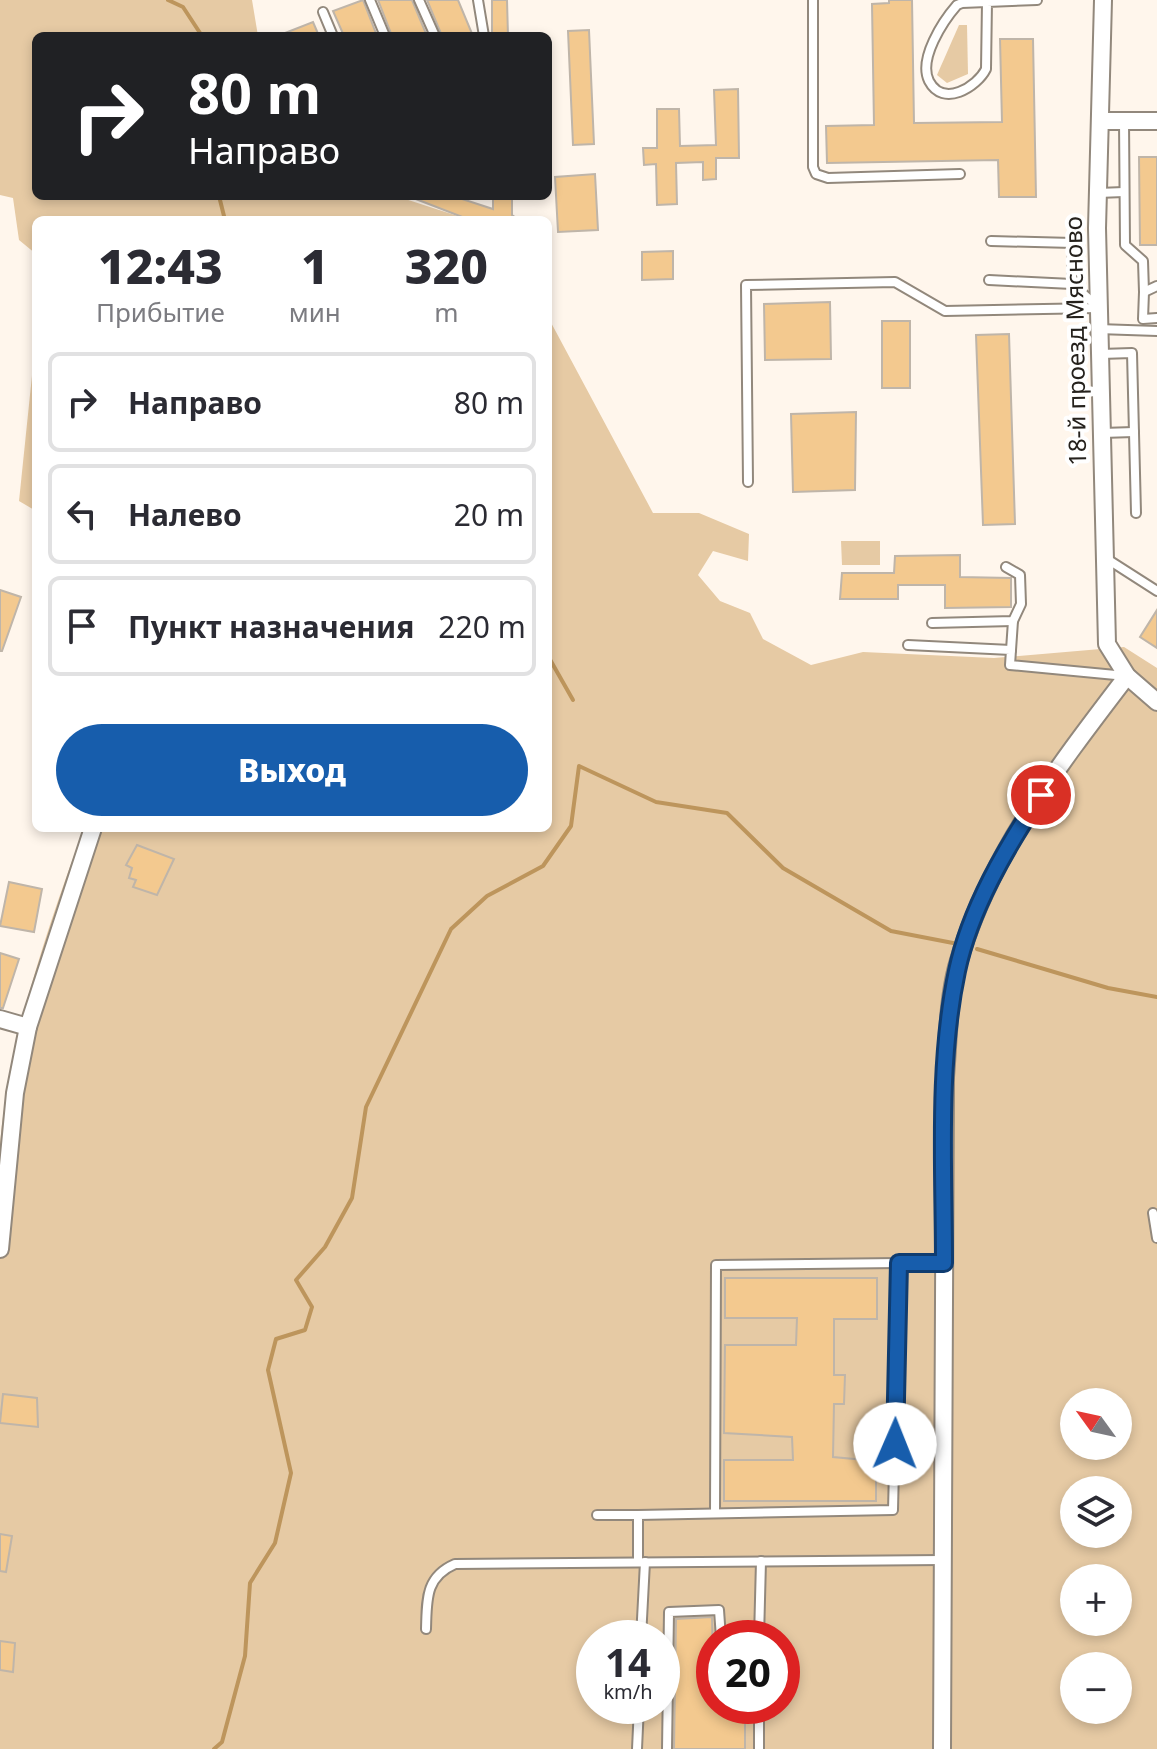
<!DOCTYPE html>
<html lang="ru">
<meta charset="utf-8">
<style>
:root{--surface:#fff;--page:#f7f7f7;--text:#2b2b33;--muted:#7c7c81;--line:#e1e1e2;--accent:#175dac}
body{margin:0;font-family:"Noto Sans",sans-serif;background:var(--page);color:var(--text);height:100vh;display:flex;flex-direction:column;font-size:30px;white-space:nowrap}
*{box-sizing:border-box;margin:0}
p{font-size:26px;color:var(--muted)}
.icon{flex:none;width:44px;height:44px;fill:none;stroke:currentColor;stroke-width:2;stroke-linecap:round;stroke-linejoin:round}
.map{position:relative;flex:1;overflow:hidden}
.side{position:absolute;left:32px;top:216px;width:520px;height:616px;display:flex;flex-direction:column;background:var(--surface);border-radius:12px;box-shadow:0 4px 12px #0003}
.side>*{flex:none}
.hud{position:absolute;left:32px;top:32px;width:520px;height:168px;border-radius:12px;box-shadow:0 4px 12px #0003;background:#202124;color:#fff;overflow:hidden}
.needle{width:52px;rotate:303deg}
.tools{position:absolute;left:1060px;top:1388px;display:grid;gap:16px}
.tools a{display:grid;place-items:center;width:72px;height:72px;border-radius:50%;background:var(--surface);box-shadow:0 4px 12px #0003;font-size:40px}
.speed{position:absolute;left:576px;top:1620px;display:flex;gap:16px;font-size:40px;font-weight:700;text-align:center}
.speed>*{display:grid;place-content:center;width:104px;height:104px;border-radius:50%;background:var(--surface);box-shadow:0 4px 12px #0003;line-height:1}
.speed small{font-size:20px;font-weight:400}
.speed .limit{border:12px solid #d22;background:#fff;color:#111}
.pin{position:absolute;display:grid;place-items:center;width:68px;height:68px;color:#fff;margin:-34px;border:4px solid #fff;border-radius:50%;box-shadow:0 2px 8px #0007}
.me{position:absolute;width:88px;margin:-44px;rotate:1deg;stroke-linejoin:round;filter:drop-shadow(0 0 6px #0008)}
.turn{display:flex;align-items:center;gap:28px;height:168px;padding:0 24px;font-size:36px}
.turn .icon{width:104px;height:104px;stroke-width:2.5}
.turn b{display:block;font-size:56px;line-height:68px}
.eta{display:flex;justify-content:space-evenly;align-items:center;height:136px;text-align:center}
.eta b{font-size:48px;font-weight:800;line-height:56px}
.button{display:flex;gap:16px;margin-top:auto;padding:16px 24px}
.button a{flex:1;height:92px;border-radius:48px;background:var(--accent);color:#fff;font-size:32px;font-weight:800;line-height:92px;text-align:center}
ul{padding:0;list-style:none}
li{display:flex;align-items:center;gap:24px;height:100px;margin:0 16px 12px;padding:0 8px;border:4px solid var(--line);border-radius:12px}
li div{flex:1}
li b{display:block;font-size:30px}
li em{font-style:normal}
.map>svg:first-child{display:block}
</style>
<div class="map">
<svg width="1157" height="1749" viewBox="0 0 1157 1749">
<rect width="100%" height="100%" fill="#fff6ec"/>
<g fill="#e6caa4" fill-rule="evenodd">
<polygon points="0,0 252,0 258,36 36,36 36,196 396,196 470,220 36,220 36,254 19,240 13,198 0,195"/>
<polygon points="959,25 967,25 968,74 947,83 937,75"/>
<path d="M548,317L653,513H699L749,534L748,561L713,551L698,575L720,601L750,613L763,639L811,665L863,652L994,658L1124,647L1157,668V1749H0V1143C10,1036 47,929 84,828H548ZM1074,1402H1118V1446H1074ZM1074,1490H1118V1534H1074ZM1074,1578H1118V1622H1074ZM594,1638H662V1706H594ZM714,1638H782V1706H714ZM1074,1666H1118V1710H1074Z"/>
<polygon points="36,337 36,511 19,501"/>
<polygon points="841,541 880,541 880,565 842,565"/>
</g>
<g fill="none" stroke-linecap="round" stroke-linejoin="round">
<g stroke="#bd955c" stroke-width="4">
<polyline points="168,0 183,7 202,36"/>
<polyline points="219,196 225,220"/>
<polyline points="548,656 573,700"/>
<polyline points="977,949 1108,988 1157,997"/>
<polyline points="214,1749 222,1742 245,1656 250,1583 275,1543 291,1473 268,1370 276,1339 305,1330 312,1307 296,1280 325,1247 352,1198 366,1107 451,929 487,896 543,866 571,826 579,766 656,802 727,813 783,868 891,931 953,943"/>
</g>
</g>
<g fill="#f3c98f" stroke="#bfb5a9" stroke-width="2">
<polygon points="363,0 377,36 344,36 333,11"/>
<polygon points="378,0 412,0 427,36 392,36"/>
<polygon points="427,0 458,0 473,36 442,36"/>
<polygon points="492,0 507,0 508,36 492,36"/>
<polygon points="889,0 912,0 914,123 1002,122 1000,39 1033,39 1036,197 999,197 998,160 827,163 826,126 874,125 872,4 889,3"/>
<polygon points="313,22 319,36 280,36 280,35"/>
<polygon points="589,30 594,144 573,145 568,31"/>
<polygon points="738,89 739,158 716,158 716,179 703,180 703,162 676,163 677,204 657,205 656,164 644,165 643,148 657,148 657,109 679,109 680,146 716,145 714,90"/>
<polygon points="1139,157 1157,157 1157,245 1140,245"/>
<polygon points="595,174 598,230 558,232 555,177"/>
<polygon points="408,196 453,196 493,209 493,196 512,196 512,215 519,220 470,220"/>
<polygon points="673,251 673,279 642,280 642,252"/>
<polygon points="830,302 831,359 765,360 764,304"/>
<rect x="882" y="321" width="28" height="67"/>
<polygon points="1009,334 1015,524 983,525 976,335"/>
<polygon points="856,412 855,490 793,492 791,414"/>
<polygon points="960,555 960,577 1011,578 1011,607 945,608 945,585 898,585 898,599 840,599 842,573 894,573 895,556"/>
<polygon points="0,590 21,597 2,651 0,651"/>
<polygon points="1157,610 1157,648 1140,637"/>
<polygon points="137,845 174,859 157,895 133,887 136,880 129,878 132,868 126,865"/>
<polygon points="9,882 42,889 34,932 0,926"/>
<polygon points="0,953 19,959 3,1008 0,1008"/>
<polygon points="725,1278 877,1278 877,1319 834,1319 834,1375 845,1375 844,1404 834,1404 833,1457 876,1461 876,1501 724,1501 724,1460 793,1460 792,1437 724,1433 725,1345 796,1345 797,1318 725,1318"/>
<polygon points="3,1394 37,1398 38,1427 0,1423"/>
<polygon points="0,1534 12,1536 6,1572 0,1571"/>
<polygon points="712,1617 714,1706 745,1706 745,1749 674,1749 676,1619"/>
<polygon points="0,1641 15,1643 13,1672 0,1670"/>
</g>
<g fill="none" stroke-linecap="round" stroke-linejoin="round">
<defs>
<g id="service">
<polyline points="370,0 385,36"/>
<polyline points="419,0 435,36"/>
<polyline points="478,0 484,36"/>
<polyline points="813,0 813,167 816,174 828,178 960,174"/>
<path d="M987,2L986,69C977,87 943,108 929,81C918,59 943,21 957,5L962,3L1037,0"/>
<polyline points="323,12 333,36"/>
<polyline points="1124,121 1125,245 1143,261 1144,292"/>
<polyline points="1098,193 1124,192"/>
<polyline points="991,241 1073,243 1072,284"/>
<polyline points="989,280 1072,284 1098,307"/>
<polyline points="1157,286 1144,292 1143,319 1157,318"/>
<polyline points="1098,329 1157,331"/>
<polyline points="1101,354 1132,353 1136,513"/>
<polyline points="1102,433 1134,432"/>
<polyline points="748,482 746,285 895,282 945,311 1099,308"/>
<polyline points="1104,557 1157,591"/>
<polyline points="932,623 1013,621 1021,604 1020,575 1006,567"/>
<polyline points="908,645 1011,650 1010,665 1126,676"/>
<polyline points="1011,650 1013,621"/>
<polyline points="1153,1213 1157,1238"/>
<polyline points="715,1513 716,1265 899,1263"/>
<polyline points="597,1515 638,1515"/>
<polyline points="638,1562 638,1515 893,1510 899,1263 944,1263"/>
<path d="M426,1629C427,1600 425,1577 455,1564L943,1560"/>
<polyline points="641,1638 645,1562"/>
<polyline points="759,1638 761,1561"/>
<polyline points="759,1706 759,1749"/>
<polyline points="637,1749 639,1706"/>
<polyline points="667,1749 669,1612 719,1610 721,1638 759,1637"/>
</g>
<g id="minor">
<polyline points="1103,0 1097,228 1107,644 1127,676 1157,702"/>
<polyline points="1101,121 1157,121"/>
<polyline points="0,1019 28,1027"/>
<polyline points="0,1249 15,1093 28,1027 93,828"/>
<path d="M942,1749L945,1077C948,1041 948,1002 957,967C987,858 1059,765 1127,676"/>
</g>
</defs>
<use href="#service" stroke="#92887c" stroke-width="12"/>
<use href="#minor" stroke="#92887c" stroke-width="20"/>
<use href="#service" stroke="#fff" stroke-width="8"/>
<use href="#minor" stroke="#fff" stroke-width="16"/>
</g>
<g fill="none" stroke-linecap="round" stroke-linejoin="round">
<defs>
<path id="route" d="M895,1444L899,1263H944C944,1167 937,1065 957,971C970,909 1006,848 1041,795"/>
</defs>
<use href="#route" stroke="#0f3c70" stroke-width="20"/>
<use href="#route" stroke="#175dac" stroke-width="14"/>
</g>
<g text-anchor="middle" stroke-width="8" stroke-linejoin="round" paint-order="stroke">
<g font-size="24" fill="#25211c" stroke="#fff">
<text transform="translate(1076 341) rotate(-91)" y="8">18-й проезд Мясново</text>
</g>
</g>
</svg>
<div class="tools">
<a><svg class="needle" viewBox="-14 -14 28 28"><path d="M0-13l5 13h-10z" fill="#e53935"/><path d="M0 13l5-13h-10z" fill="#7c7c81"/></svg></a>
<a><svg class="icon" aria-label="layers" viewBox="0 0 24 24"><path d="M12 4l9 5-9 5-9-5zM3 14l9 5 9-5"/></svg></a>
<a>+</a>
<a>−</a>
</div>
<div class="speed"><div>14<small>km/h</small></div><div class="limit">20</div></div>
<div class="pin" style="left:1041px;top:795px;background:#d93025"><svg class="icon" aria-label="arrive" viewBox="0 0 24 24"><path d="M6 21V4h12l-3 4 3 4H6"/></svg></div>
<svg class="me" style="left:895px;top:1444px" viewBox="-20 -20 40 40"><circle r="19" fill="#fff"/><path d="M0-13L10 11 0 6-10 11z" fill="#175dac"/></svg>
<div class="hud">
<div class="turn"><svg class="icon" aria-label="right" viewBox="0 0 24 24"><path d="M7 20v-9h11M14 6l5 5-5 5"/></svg><div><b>80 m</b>Направо</div></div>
</div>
<section class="side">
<div class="eta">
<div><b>12:43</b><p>Прибытие</p></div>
<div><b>1</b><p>мин</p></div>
<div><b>320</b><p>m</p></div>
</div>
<ul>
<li><svg class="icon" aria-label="right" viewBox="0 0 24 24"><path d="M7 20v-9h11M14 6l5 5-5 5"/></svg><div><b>Направо</b></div><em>80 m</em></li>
<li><svg class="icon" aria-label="left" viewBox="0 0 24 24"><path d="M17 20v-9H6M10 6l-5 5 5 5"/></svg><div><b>Налево</b></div><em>20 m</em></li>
<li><svg class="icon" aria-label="arrive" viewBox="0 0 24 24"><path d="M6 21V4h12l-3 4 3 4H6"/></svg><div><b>Пункт назначения</b></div><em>220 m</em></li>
</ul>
<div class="button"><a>Выход</a></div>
</section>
</div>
